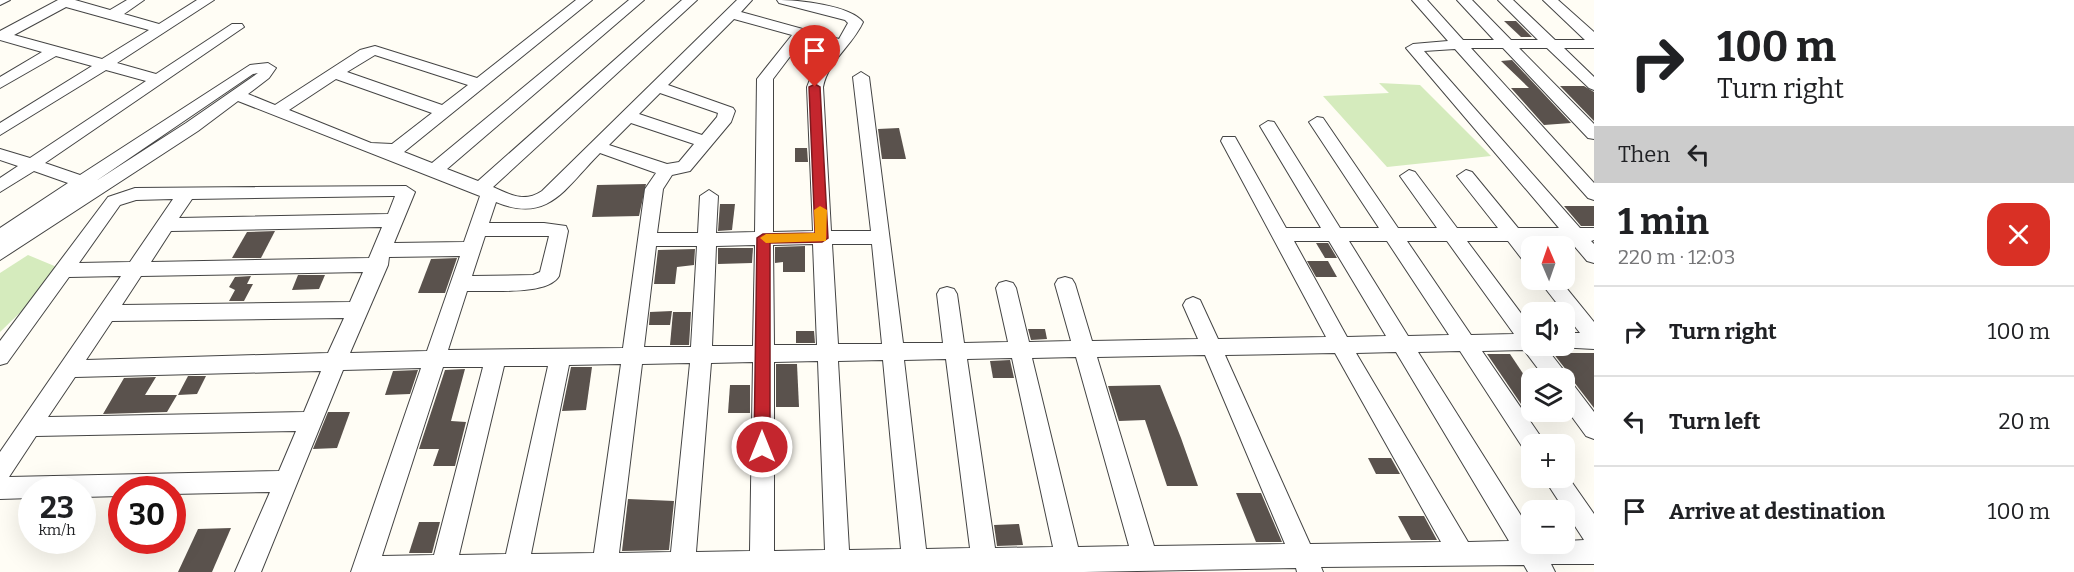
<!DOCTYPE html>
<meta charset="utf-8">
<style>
:root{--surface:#fff;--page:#f6f6f6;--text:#202124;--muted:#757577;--line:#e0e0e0}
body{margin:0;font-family:Bitter,serif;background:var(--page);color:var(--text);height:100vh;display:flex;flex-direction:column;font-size:22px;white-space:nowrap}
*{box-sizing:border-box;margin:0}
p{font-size:20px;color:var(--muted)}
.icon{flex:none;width:33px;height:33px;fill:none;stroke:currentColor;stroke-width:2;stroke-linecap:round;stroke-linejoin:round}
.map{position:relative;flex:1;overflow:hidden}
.side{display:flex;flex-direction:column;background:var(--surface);width:480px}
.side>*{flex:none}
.guide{background:#fff;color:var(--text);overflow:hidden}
.needle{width:39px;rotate:358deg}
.fabs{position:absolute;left:1521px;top:236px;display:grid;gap:12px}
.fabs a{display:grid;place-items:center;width:54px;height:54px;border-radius:12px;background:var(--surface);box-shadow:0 6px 24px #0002;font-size:30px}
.speed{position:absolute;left:18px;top:476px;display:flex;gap:12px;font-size:30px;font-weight:700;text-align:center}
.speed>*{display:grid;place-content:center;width:78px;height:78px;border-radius:50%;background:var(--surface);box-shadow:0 6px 24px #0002;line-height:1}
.speed small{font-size:15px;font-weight:400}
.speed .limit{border:9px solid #d22;background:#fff;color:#111}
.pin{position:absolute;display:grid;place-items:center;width:51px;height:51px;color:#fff;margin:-62px -26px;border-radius:50% 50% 50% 0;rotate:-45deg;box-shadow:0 0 6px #0007}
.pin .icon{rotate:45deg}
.me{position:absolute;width:66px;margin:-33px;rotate:0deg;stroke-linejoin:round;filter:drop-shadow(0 0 4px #0008)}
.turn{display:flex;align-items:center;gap:21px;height:126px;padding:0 24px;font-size:27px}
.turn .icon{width:78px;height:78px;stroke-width:2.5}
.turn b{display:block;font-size:42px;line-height:51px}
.then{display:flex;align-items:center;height:57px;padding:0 24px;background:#0003;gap:12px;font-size:22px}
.round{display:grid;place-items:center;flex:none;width:63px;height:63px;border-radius:18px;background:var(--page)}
.summary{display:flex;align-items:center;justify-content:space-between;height:102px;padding:0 24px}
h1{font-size:36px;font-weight:700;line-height:45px}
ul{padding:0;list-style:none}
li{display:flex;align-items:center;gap:18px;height:90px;padding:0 24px;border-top:2px solid var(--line)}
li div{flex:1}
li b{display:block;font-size:22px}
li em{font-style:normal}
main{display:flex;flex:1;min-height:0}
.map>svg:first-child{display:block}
</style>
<main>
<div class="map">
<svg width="1594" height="572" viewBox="0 0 1594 572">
<rect width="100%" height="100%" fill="#fffdf5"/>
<g fill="#d5ebbd">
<polygon points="1379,83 1420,85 1491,156 1387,167 1323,96 1389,93"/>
<polygon points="28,255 64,270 0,332 0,273"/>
</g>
<g fill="#5a524d">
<polygon points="1504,21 1516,21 1532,37 1521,37"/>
<polygon points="1512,60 1571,123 1544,125 1511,88 1529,88 1501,61"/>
<polygon points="1560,86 1584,86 1594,92 1594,121"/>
<polygon points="899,128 906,159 882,159 878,129"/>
<polygon points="795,148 807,148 808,162 795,162"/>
<polygon points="646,184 639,216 592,217 597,185"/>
<polygon points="720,204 735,204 732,230 718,231"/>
<polygon points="1564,206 1594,206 1594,226 1581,226"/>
<polygon points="275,231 261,258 232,258 247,232"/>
<polygon points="1316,243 1328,243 1337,258 1325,258"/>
<polygon points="805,246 805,272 783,272 783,262 775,263 775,247"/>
<polygon points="718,248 753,248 752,263 718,264"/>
<polygon points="695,249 694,265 677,267 675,284 654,284 658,250"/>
<polygon points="457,258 445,293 418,293 431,259"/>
<polygon points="1307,261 1328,261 1337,277 1316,277"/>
<polygon points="298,275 325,275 319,289 292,290"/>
<polygon points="251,276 247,284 253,284 244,301 229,301 235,290 229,287 235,277"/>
<polygon points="672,311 670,325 649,325 650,312"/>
<polygon points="673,312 691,312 689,345 670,345"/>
<polygon points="1028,329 1045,329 1047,339 1031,340"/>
<polygon points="796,331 814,331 815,343 796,343"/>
<polygon points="1553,353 1594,353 1594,408 1574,382 1568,379 1567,371"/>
<polygon points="1487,354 1510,354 1532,387 1532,404 1521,404"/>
<polygon points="1010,360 1014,378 993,378 990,361"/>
<polygon points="776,364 797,364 799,407 776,407"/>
<polygon points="571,367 592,367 586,410 562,411"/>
<polygon points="465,369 451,421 466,422 455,466 433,466 439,449 419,449 445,370"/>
<polygon points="418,370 410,394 385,395 393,371"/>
<polygon points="188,376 206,376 197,394 178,395"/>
<polygon points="156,377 145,395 177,395 167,412 103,414 124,378"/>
<polygon points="730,385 750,385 750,413 728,413"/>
<polygon points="1160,385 1181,438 1198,486 1167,486 1145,420 1119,421 1108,386"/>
<polygon points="328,412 350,412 337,448 313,449"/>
<polygon points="1368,458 1391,458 1400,474 1376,474"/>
<polygon points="1236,493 1261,493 1282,542 1256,542"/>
<polygon points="628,499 674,501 669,550 622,551"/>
<polygon points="1398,516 1424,516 1437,540 1411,540"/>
<polygon points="419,522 440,522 432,553 409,553"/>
<polygon points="1019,524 1023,545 997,546 994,525"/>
<polygon points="231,528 212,572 178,572 198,529"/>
</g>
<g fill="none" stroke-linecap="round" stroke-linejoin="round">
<defs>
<g id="minor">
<polygon points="0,0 10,0 0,5"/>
<path d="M58,0H75L110,10L127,0H144L124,14L159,24L197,0H214L117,63L156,74L232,24H242L244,27L45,163L80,175L250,65L268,63L276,68L269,78L248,94L275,105L360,50L375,46L477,78L576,0H592L404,152L432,163L629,0H644L447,169L478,181L682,0H697L493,187C511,195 524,203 542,191L737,0H752L741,12L839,39L848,23L845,20L779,3L777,0C798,0 850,5 863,22C852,46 828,61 823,87L831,231H871L853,77L861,72L869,77L903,343H943L937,294L940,289L947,287L954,289L957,294L964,343L1008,342L996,288L999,283L1006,281L1013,283L1016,288L1029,342L1071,341L1055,284L1058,279L1065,277L1072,279L1075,284L1092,341L1198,339L1183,305L1186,300L1193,297L1200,300L1218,339L1326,337L1221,141L1223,137H1235L1286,228H1321L1260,126L1268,121L1274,122L1340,228H1379L1309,122L1317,117L1323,118L1398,228H1437L1400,176L1409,170L1415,172L1457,228H1498L1457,176L1466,170L1472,172L1518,228H1559L1406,48L1413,44L1448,41L1412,0H1427L1463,40H1494L1457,0H1472L1511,40H1538L1498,0H1513L1555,40H1585L1543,0H1558L1594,32V48H1564L1594,77V90L1589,88L1547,48H1519L1594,124V139L1588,138L1503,48H1471L1594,183V200L1588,198L1455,49L1424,51L1580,228H1594V240L1591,241L1594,244V263L1587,261L1570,241H1528L1533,246L1532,265L1525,263L1508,241H1467L1532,328V345H1544L1565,372L1566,381L1572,383L1594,412V439L1586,436L1564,406V378H1545L1524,350L1482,351L1541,437L1544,444H1532V453L1525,451L1460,351L1418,352L1532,533V543L1584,540L1543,477H1564V471L1594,514V564H1551L1555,572H1528L1524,565L1321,567L1323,572H1297L1296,568L1084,572H351L421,368L343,370L261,572H235L270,492L172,494V489H122V496L82,497V489H32V498L0,499V452L121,276L69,277L7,363L0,365V341L108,197L135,188L406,186L415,192L394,243L464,242L480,196L238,101L198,131L0,260V228L68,183L34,171L0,192V178L18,166L0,160V149L30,158L146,81L106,70L0,135V123L92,66L56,56L0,88V77L42,52L0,40V31ZM66,7L149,30L102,59L14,35ZM734,19L792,35L757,79L755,232L716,233L718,196L709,190L700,196L698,233H657L663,189L672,175L690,171L731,122L735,111L733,108L668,85ZM804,38L832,46L814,69L807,87L813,231L773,232V79ZM375,55L468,85L442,105L347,72ZM258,73L186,123L96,181L253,74ZM336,79L432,113L392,144L371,143L289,110ZM660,93L718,113L717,117L702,135L639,114ZM631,123L694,144L679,162L667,164L609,145ZM600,153L656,173L645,189L623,348L448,350L467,291C488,290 548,296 559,276L568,231L566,226L544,223H489L496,202C549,224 565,188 600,153ZM392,196H395L388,214L179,218L192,199ZM173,199L130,262L79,263L120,205L136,200ZM382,227L369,258L151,262L171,231ZM485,236H549L540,272L533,275L472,276ZM1294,241H1329L1386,336L1347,337ZM1349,241H1387L1449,335L1408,336ZM1407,241H1447L1514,334L1471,335ZM813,244L817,345H774L773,245ZM832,244H872L882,344H838ZM755,245L753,346H712L716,246ZM656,246H697L691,347H644ZM460,256L427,351L350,353L388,265L389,257ZM363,272L350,302L122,305L141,276ZM344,318L328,353L86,360L112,321ZM1396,352L1509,541L1468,542L1356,353ZM1335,353L1441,542L1310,544L1225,355ZM1205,355L1285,544L1154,546L1097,357ZM1076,357L1129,546L1078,547L1032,358ZM1012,358L1053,547L995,548L967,359ZM946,359L970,548L926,549L904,360ZM883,360L901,549L849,550L838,361ZM818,361L825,550L774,551V362ZM753,362L750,551L696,552L711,363ZM690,363L671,552L619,553L642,364ZM621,364L594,553L531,554L569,365ZM504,366H548L506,554L459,555ZM443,367H483L434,555L382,556ZM321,371L304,412L48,417L75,377ZM296,431L279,471L9,477L36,436Z"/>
<polygon points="1538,279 1559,279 1594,322 1594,349 1557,347 1564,345 1564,333 1580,333"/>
</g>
</defs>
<use href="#minor" stroke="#444" stroke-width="2"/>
<use href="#minor" fill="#fff" fill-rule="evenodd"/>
</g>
<polygon fill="#c4262e" stroke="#7f191e" stroke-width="1.5" points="815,84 820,87 828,238 822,242 770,243 770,447 768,452 757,452 754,447 757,238 763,234 815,233 809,87"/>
<polygon fill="#f59e0b" points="820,206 827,210 826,241 766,243 760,238 766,234 815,233 814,210"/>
</svg>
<div class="fabs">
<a><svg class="needle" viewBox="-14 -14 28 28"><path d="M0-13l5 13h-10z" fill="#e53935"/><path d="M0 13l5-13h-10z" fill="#757577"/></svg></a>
<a><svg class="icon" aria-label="sound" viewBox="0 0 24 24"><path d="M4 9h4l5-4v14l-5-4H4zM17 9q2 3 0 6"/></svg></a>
<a><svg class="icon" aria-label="layers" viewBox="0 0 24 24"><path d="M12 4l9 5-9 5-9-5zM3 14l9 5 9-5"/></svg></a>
<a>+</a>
<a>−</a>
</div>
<div class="speed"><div>23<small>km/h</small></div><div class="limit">30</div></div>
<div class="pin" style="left:815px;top:87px;background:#d93025"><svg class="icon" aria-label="arrive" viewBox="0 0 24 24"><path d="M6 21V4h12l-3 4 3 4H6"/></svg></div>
<svg class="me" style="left:762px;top:447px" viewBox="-20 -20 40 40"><circle r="17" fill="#c4262e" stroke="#fff" stroke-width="3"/><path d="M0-11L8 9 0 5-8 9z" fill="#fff"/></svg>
</div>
<section class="side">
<div class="guide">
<div class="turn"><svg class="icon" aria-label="right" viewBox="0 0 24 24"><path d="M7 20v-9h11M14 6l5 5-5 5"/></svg><div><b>100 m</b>Turn right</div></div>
<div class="then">Then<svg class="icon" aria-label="left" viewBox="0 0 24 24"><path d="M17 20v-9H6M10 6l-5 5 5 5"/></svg></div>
</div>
<div class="summary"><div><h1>1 min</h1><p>220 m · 12:03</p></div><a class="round" style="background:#d93025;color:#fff"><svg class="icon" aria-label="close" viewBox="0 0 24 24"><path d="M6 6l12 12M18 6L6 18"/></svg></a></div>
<ul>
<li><svg class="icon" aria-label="right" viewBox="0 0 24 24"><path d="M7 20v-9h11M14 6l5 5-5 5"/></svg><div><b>Turn right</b></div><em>100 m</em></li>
<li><svg class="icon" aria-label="left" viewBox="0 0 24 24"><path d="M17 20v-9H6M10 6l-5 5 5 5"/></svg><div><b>Turn left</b></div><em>20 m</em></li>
<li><svg class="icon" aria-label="arrive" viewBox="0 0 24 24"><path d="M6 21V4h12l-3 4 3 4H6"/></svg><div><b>Arrive at destination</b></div><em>100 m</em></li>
</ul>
</section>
</main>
